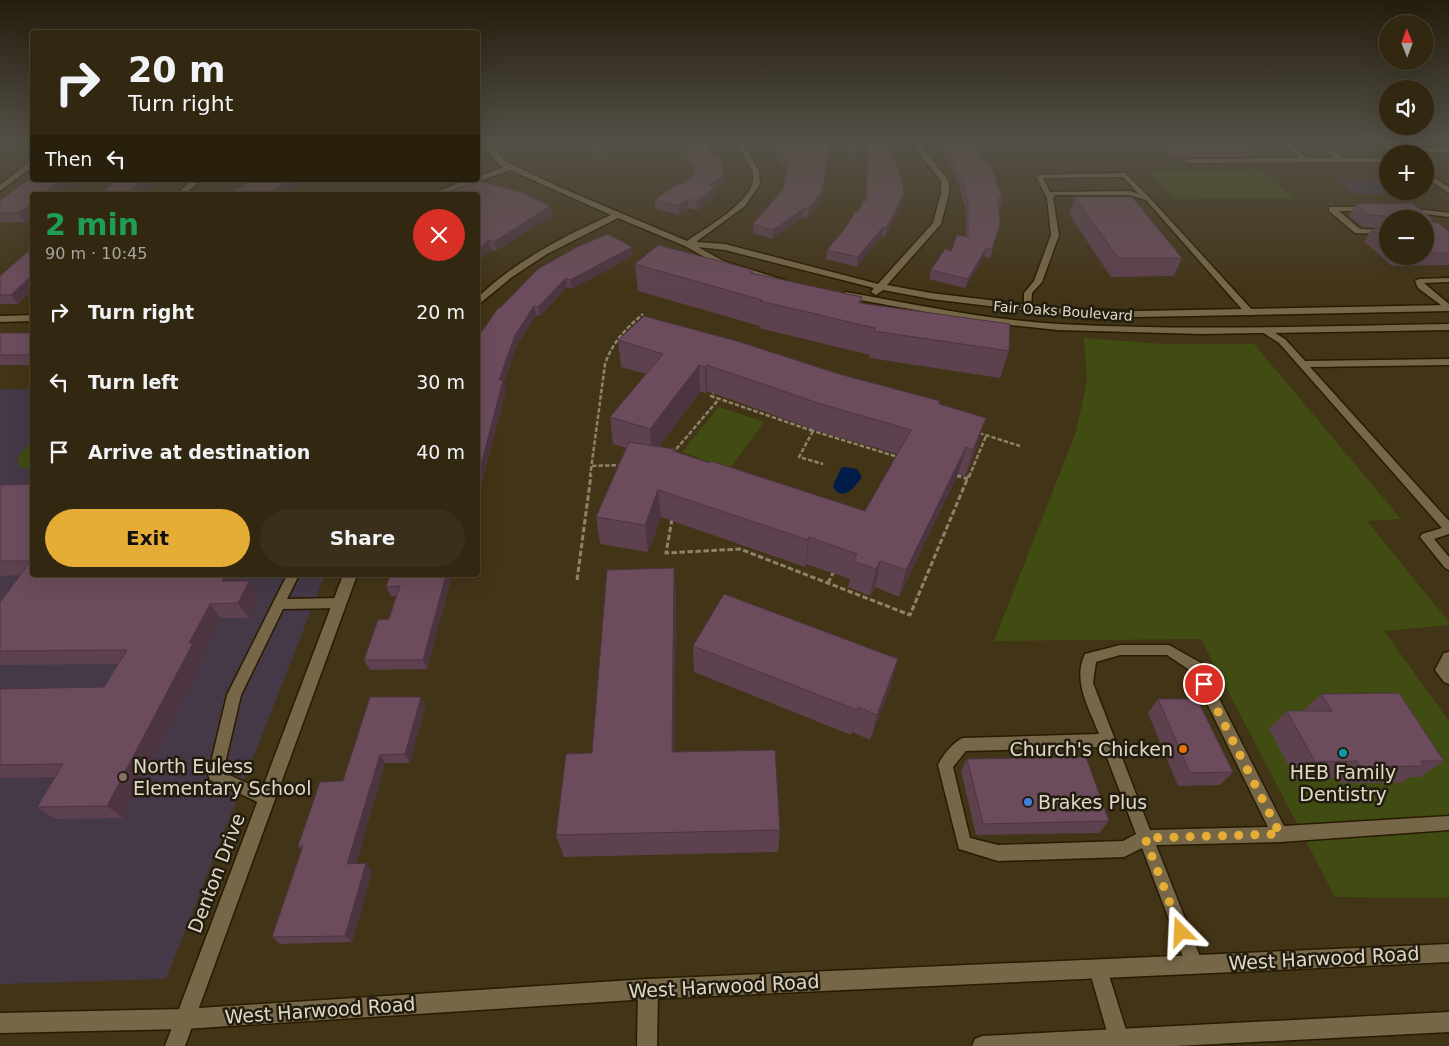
<!DOCTYPE html>
<meta charset="utf-8">
<style>
:root{--surface:#322711;--page:#3a2f1a;--text:#f1f3f6;--muted:#a8a59f;--line:#4d4431;--accent:#e5ad35}
body{margin:0;font-family:"DejaVu Sans",sans-serif;background:var(--page);color:var(--text);height:100vh;display:flex;flex-direction:column;font-size:19px;white-space:nowrap}
*{box-sizing:border-box;margin:0}
p{font-size:16px;color:var(--muted)}
.icon{flex:none;width:28px;height:28px;fill:none;stroke:currentColor;stroke-width:2;stroke-linecap:round;stroke-linejoin:round}
.map{position:relative;flex:1;overflow:hidden}
.drawer{position:absolute;left:30px;top:192px;width:450px;height:385px;display:flex;flex-direction:column;background:var(--surface);border-radius:5px;box-shadow:0 5px 20px #0002,0 0 0 1px var(--line)}
.drawer>*{flex:none}
.top-card{position:absolute;left:30px;top:30px;width:450px;height:152px;border-radius:5px;box-shadow:0 5px 20px #0002,0 0 0 1px var(--line);background:#322711;color:var(--text);overflow:hidden}
.needle{width:32px;rotate:359deg}
.controls{position:absolute;left:1379px;top:15px;display:grid;gap:10px}
.controls a{display:grid;place-items:center;width:55px;height:55px;border-radius:50%;background:var(--surface);box-shadow:0 5px 20px #0002,0 0 0 1px var(--line);font-size:25px}
.pin{position:absolute;display:grid;place-items:center;width:42px;height:42px;color:#fff;margin:-21px;border:2px solid #fff;border-radius:50%;box-shadow:0 1px 5px #0007}
.me{position:absolute;width:55px;margin:-28px;rotate:339deg;stroke-linejoin:round;filter:drop-shadow(0 0 4px #0008)}
.turn{display:flex;align-items:center;gap:18px;height:105px;padding:0 15px;font-size:22px}
.turn .icon{width:65px;height:65px;stroke-width:2.5}
.turn b{display:block;font-size:35px;line-height:42px}
.then{display:flex;align-items:center;height:48px;padding:0 15px;background:#0003;gap:10px;font-size:19px}
.round{display:grid;place-items:center;flex:none;width:52px;height:52px;border-radius:26px;background:var(--page)}
.summary{display:flex;align-items:center;justify-content:space-between;height:85px;padding:0 15px}
h1{font-size:30px;font-weight:600;line-height:38px;color:#1e9e55}
.action{display:flex;gap:10px;margin-top:auto;padding:10px 15px}
.action a{flex:1;height:58px;border-radius:30px;background:var(--accent);color:#111;font-size:20px;font-weight:600;line-height:58px;text-align:center}
.action a+a{background:var(--page);color:var(--text)}
ul{padding:0;list-style:none}
li{display:flex;align-items:center;gap:15px;height:70px;padding:0 15px}
li div{flex:1}
li b{display:block;font-size:19px}
li em{font-style:normal}
.map>svg:first-child{display:block}
</style>
<div class="map">
<svg width="1449" height="1046" viewBox="0 0 1449 1046">
<rect width="100%" height="100%" fill="#423417"/>
<g fill="#453948">
<polygon points="1334,178 1383,178 1387,181 1388,191 1400,191 1405,194 1354,194"/>
<polygon points="0,389 32,389 32,575 325,575 166,979 0,984"/>
</g>
<g fill="#414c12">
<polygon points="1261,170 1293,198 1175,199 1149,172"/>
<polygon points="1084,338 1163,344 1254,344 1401,519 1367,521 1449,622 1449,625 1384,631 1449,721 1449,898 1335,897 1201,639 994,641 1076,432 1087,380"/>
<polygon points="719,407 764,422 729,469 682,452"/>
<polygon points="32,441 32,467 20,468 17,458"/>
</g>
<path fill="#001d49" d="M845,467L857,469L862,477C856,486 842,504 833,486L841,468Z"/>
<g fill="none" stroke-linecap="round" stroke-linejoin="round">
<defs>
<g id="lane">
<polygon points="1279,141 1286,141 1307,158 1335,158 1314,141 1321,141 1343,158 1388,158 1388,162 1187,163 1184,161 1187,159 1299,158"/>
<polygon points="1392,148 1449,148 1449,152 1390,151 1389,150"/>
<path d="M1125,173L1150,198L1253,311V315H1247L1146,200L1129,195H1055L1053,198L1059,235L1042,282L1032,293L1031,308L1030,310H1024V293L1034,281L1051,235L1047,198L1036,176L1037,175ZM1123,177L1139,194L1130,191L1050,192L1043,178Z"/>
<polygon points="1329,207 1371,207 1372,209 1368,211 1339,211 1360,229 1388,230 1388,234 1355,233 1329,211"/>
<polygon points="1408,208 1449,213 1449,217 1411,212 1407,210"/>
<polygon points="1449,278 1449,282 1424,283 1449,304 1449,311 1418,288 1415,281 1419,279"/>
<polygon points="1265,327 1285,339 1305,361 1449,359 1449,365 1310,367 1449,521 1449,534 1434,539 1449,557 1449,570 1445,568 1420,537 1422,534 1442,528 1279,343 1262,332 1261,330"/>
<polygon points="287,575 299,575 287,599 340,598 344,600 346,603 344,606 340,608 283,609 241,695 223,772 271,794 273,799 271,804 266,806 210,780 208,775 227,695"/>
<path d="M1120,645H1169L1201,663L1284,826L1449,816V830L1280,842L1156,845L1203,964L1200,970L1194,973L1188,970L1142,848L1124,857L998,861L959,849L938,765C942,756 953,742 963,738L1099,734C1089,708 1072,681 1085,654ZM1120,655H1167L1191,671L1268,827L1150,830L1093,683L1096,662ZM1103,747L1136,834L1123,841L998,845L970,838L953,767L966,751Z"/>
<polygon points="1449,652 1449,684 1444,682 1435,670 1444,653"/>
</g>
<g id="street">
<path d="M481,141H488L505,161L557,186L687,241C705,228 757,200 753,175C751,163 739,153 735,141H742L759,171L760,184L745,206L696,242L725,244L878,284L933,223L941,193V181L910,141H917L949,181V193L941,224L887,285L931,293L1055,308L1138,311L1449,305V311L1138,317L1055,314L931,299L883,290L876,295L871,292L874,288L725,250L698,247L723,261L784,280L780,283L717,264L685,246L618,218L547,254L512,277L478,305V297C516,261 562,237 611,215L510,170L441,195H430L466,180H478V177L504,167L499,165Z"/>
<polygon points="192,180 202,180 183,195 175,195"/>
<path d="M846,292C917,305 988,320 1059,324C1189,331 1319,326 1449,324V330L1202,334L1058,330L982,322L843,297L841,295Z"/>
<polygon points="32,315 32,321 0,322 0,316"/>
<polygon points="343,575 357,575 185,1046 165,1046"/>
<polygon points="1098,960 1105,962 1107,969 1131,1046 1111,1046 1089,969 1091,962"/>
<polygon points="648,979 655,982 658,989 657,1046 637,1046 638,989 641,982"/>
</g>
<g id="secondary">
<polygon points="1377,141 1385,141 1400,154 1392,154"/>
<polygon points="29,162 32,162 32,167 0,191 0,185"/>
<polygon points="1425,172 1449,187 1449,193 1425,177"/>
<polygon points="1449,944 1449,962 648,999 184,1029 0,1033 0,1013 184,1009 648,979"/>
<polygon points="1449,1012 1449,1032 1176,1046 972,1046 975,1039 982,1036"/>
</g>
</defs>
<use href="#lane" stroke="#281b00" stroke-width="3"/>
<use href="#street" stroke="#281b00" stroke-width="3"/>
<use href="#secondary" stroke="#281b00" stroke-width="3"/>
<g stroke="#8d826b" stroke-width="2.5" stroke-dasharray="4.5 2" stroke-linecap="butt">
<polyline points="715,390 711,396 810,430 812,427"/>
<polyline points="810,430 898,457"/>
<polyline points="813,431 799,457 823,464"/>
<polyline points="979,433 1020,446"/>
<polyline points="672,454 719,399"/>
<polyline points="592,466 621,465"/>
<polyline points="955,475 960,477"/>
<path d="M590,477L605,364C612,343 626,328 643,314"/>
<polyline points="969,477 986,436"/>
</g>
<g stroke="#8d826b" stroke-width="3" stroke-dasharray="5.5 2.5" stroke-linecap="butt">
<polyline points="956,475 968,479"/>
<polyline points="672,519 666,553 740,549 910,615 969,475"/>
<polyline points="577,580 591,475"/>
<polyline points="828,583 834,571"/>
</g>
<use href="#lane" fill="#766749" fill-rule="evenodd"/>
<use href="#street" fill="#766749" fill-rule="evenodd"/>
<use href="#secondary" fill="#766749" fill-rule="evenodd"/>
</g>
<g fill="#5d414f" fill-rule="evenodd">
<polygon points="591,141 705,141 724,182 715,189 715,196 697,210 688,208 679,215 655,209 655,200 681,185 695,174 683,148 591,155 590,147"/>
<polygon points="765,141 794,141 795,144 829,151 821,201 808,218 802,218 772,239 753,233 753,224 783,189 788,166 781,166 774,146 766,146"/>
<polygon points="844,141 867,141 853,159"/>
<polygon points="939,141 974,141 973,149 1002,198 1000,207 998,207 1000,224 990,258 984,257 965,288 929,279 931,270 966,237 966,211 959,185 946,156 938,147"/>
<polygon points="1155,141 1252,141 1255,144 1249,157 1171,157"/>
<polygon points="868,142 904,194 902,203 885,237 882,236 857,267 826,259 827,250 844,230 866,200 867,150"/>
<polygon points="32,180 74,180 75,181 57,195 32,195 32,215 25,222 0,222 0,201"/>
<polygon points="303,180 283,195 235,195 233,191"/>
<polygon points="478,195 550,206 552,215 496,251 491,250 478,261"/>
<polygon points="1075,197 1182,258 1174,276 1111,277 1069,214"/>
<path d="M1412,203L1431,218L1432,222L1438,223L1449,231V265L1392,266L1364,241L1372,229H1377V228L1363,227L1349,216L1356,204ZM1388,219H1425V256H1388Z"/>
<polygon points="32,248 32,290 18,304 0,304 0,276"/>
<polygon points="632,256 572,289 567,287 540,316 536,315 517,345 504,383 506,390 478,497 478,337 500,308 538,269"/>
<polygon points="635,264 753,270 753,273 862,297 861,304 1009,351 1000,378 870,358 870,355 759,328 760,326 638,291"/>
<rect x="0" y="333" width="32" height="32"/>
<path d="M618,340L839,374L939,404L978,444L965,477L958,474L899,597L875,587L870,596L848,587L850,579L806,564L805,567L661,517L648,552L600,544L596,517L626,448L613,444L610,417L646,374L621,367ZM707,391L818,431L897,454L865,511L710,463L674,451V449L659,446L700,392L706,393Z"/>
<polygon points="0,485 240,581 259,595 249,618 221,618 203,654 205,657 123,818 55,819 37,807 55,777 0,778 0,689 104,687 118,664 0,665 0,602 20,575 0,576"/>
<polygon points="390,575 452,575 427,669 370,670 364,660 389,619 396,596 391,596 386,587"/>
<polygon points="676,596 674,752 780,830 778,852 564,857 556,835 592,753"/>
<polygon points="693,646 891,685 870,740 852,732 851,735 694,672"/>
<polygon points="1321,694 1444,761 1420,777 1409,777 1402,783 1339,783 1336,778 1296,779 1269,729 1287,711 1303,711"/>
<polygon points="421,697 425,706 410,763 385,763 356,863 372,871 352,942 280,944 272,937 301,850 298,846 343,781"/>
<polygon points="1158,699 1233,772 1220,785 1178,786 1148,713"/>
<polygon points="967,759 1109,821 1099,833 976,835 961,771"/>
</g>
<g fill="#4c3540">
<polygon points="659,141 683,141 683,148 591,155 590,147"/>
<polygon points="862,141 867,141 853,159 854,151"/>
<polygon points="830,142 821,201 808,218 808,209"/>
<polygon points="724,174 724,182 715,189 715,196 697,210 697,201 709,186"/>
<polygon points="60,180 74,180 75,181 57,195 41,195"/>
<polygon points="142,180 156,180 140,195 126,195"/>
<polygon points="288,180 303,180 283,195 268,195"/>
<polygon points="904,194 902,203 885,237 887,227"/>
<polygon points="688,199 688,208 679,215 678,206"/>
<polygon points="32,202 32,215 25,222 19,213"/>
<polygon points="550,206 552,215 496,251 494,242"/>
<polygon points="803,209 802,218 772,239 773,230"/>
<polygon points="883,227 882,236 857,267 858,257"/>
<polygon points="489,240 491,250 478,261 478,250"/>
<polygon points="632,247 632,256 572,289 570,280"/>
<polygon points="986,248 984,257 965,288 968,279"/>
<polygon points="32,275 32,290 18,304 11,295"/>
<polygon points="566,278 567,287 540,316 538,307"/>
<polygon points="534,306 536,315 517,345 504,383 506,390 478,497 478,477 499,380 515,335"/>
<polygon points="699,365 700,392 652,456 650,429"/>
<polygon points="707,365 707,391 706,393 705,367"/>
<polygon points="986,418 978,444 965,477 973,450"/>
<polygon points="966,447 958,474 899,597 906,570"/>
<polygon points="658,490 661,517 648,552 645,525"/>
<polygon points="809,537 806,564 805,567 808,540"/>
<polygon points="880,561 875,587 870,596 876,569"/>
<polygon points="674,568 676,596 674,776 672,752"/>
<polygon points="225,575 243,575 232,595 222,581"/>
<polygon points="446,575 452,575 427,669 423,660"/>
<polygon points="249,581 259,595 249,618 238,603"/>
<polygon points="210,604 221,618 203,654 205,657 123,818 107,806 189,643"/>
<polygon points="898,659 891,685 870,740 877,715"/>
<polygon points="421,697 425,706 410,763 405,754"/>
<polygon points="380,755 385,763 354,871 347,864"/>
<polygon points="366,863 372,871 352,942 345,936"/>
</g>
<g fill="#6c4c5c" stroke="#4c3540">
<polygon points="591,141 659,141 590,147"/>
<polygon points="684,141 705,141 712,156 720,156 724,174 709,186 715,187 697,201 688,199 678,206 655,200 677,184 681,185 697,172"/>
<polygon points="776,141 794,141 795,144 830,142 822,192 808,209 803,209 773,230 753,224 783,189 790,157 781,158"/>
<polygon points="849,141 862,141 854,151"/>
<polygon points="881,141 892,159 894,159 903,182 904,194 887,227 883,227 858,257 827,250 844,230 855,212 858,212 863,200 867,201 868,142"/>
<polygon points="942,141 974,141 973,149 985,162 987,162 993,172 1002,198 998,198 1000,224 992,249 986,248 968,279 931,270 945,249 951,251 957,235 968,237 968,202 961,177 947,147"/>
<polygon points="1172,141 1252,141 1255,144 1176,145"/>
<polygon points="32,177 32,180 60,180 41,195 32,195 32,202 19,213 0,213 0,201"/>
<polygon points="114,180 142,180 126,195 99,195 113,183 111,183"/>
<polygon points="253,180 288,180 268,195 254,195 233,191"/>
<polygon points="480,181 523,193 550,206 494,242 489,240 478,250 478,195 444,195 448,192"/>
<polygon points="1075,197 1132,197 1182,258 1118,258"/>
<polygon points="1412,203 1431,218 1432,222 1438,223 1449,231 1449,253 1425,253 1425,219 1397,219 1397,217 1370,215 1356,204"/>
<polygon points="1380,223 1388,223 1388,229"/>
<polygon points="1372,229 1388,229 1388,243"/>
<polygon points="608,234 632,247 570,280 566,278 538,307 534,306 515,335 499,380 503,380 478,477 478,337 498,308 500,308 538,269 577,247"/>
<polygon points="658,245 753,270 751,273 862,297 859,303 1010,324 1009,351 874,331 875,328 760,301 762,300 635,264"/>
<polygon points="32,248 32,275 11,295 0,295 0,276"/>
<polygon points="644,316 740,342 839,374 940,401 939,404 986,418 973,450 966,447 906,570 880,561 876,569 853,561 857,554 809,537 808,540 658,490 645,525 596,517 629,442 674,449 673,451 710,463 711,461 865,511 911,430 821,404 707,365 705,367 699,365 650,429 610,417 663,354 618,340"/>
<rect x="0" y="333" width="32" height="22"/>
<polygon points="32,484 32,575 225,575 222,581 249,581 238,603 210,604 189,643 193,643 107,806 37,807 63,764 0,765 0,689 104,687 127,650 0,651 0,602 31,561 0,561 0,485"/>
<polygon points="674,568 672,752 775,750 780,830 556,835 566,754 592,753 607,570"/>
<polygon points="390,575 446,575 423,660 364,660 378,620 389,619 400,586 386,587"/>
<polygon points="724,594 898,659 877,715 858,707 857,710 693,646"/>
<polygon points="1399,693 1444,761 1421,761 1424,766 1360,767 1357,761 1315,762 1287,711 1332,711 1321,694"/>
<polygon points="370,697 421,697 405,754 380,755 347,864 366,863 345,936 272,937 303,846 298,846 320,782 343,781"/>
<polygon points="1158,699 1197,699 1233,772 1190,773"/>
<polygon points="1086,757 1109,821 983,824 967,759"/>
</g>
<linearGradient id="sky" x2="0" y2="1"><stop stop-color="#241d0d"/><stop offset="0.49" stop-color="#545047"/><stop offset="1" stop-color="#545047" stop-opacity="0"/></linearGradient>
<rect width="1449" height="288" fill="url(#sky)"/>
<g fill="none" stroke-linecap="round" stroke-linejoin="round">
<polyline stroke="#e5ad35" stroke-width="9" stroke-dasharray="0 16.2" points="1181,932 1145,838 1280,834 1204,684"/>
</g>
<circle fill="#e8710a" stroke="#231d10" stroke-width="2" cx="1183" cy="749" r="5"/>
<circle fill="#0f9aa8" stroke="#231d10" stroke-width="2" cx="1343" cy="753" r="5"/>
<circle fill="#8d6e63" stroke="#231d10" stroke-width="2" cx="123" cy="777" r="5"/>
<circle fill="#3f7fe0" stroke="#231d10" stroke-width="2" cx="1028" cy="802" r="5"/>
<g text-anchor="middle" stroke-width="5" stroke-linejoin="round" paint-order="stroke">
<g font-size="14" fill="#e0d8c7" stroke="#231d10">
<text transform="translate(1063 311) rotate(4)" y="5">Fair Oaks Boulevard</text>
</g>
<g font-size="19" fill="#e0d8c7" stroke="#231d10" text-anchor="start">
<text x="1173" y="756" text-anchor="end">Church's Chicken</text>
<text x="133" y="773">North Euless<tspan x="133" dy="22">Elementary School</tspan></text>
<text x="1343" y="779" text-anchor="middle">HEB Family<tspan x="1343" dy="22">Dentistry</tspan></text>
<text x="1038" y="809">Brakes Plus</text>
</g>
<g font-size="19" fill="#e0d8c7" stroke="#231d10">
<text transform="translate(216 873) rotate(-69)" y="7">Denton Drive</text>
<text transform="translate(1324 958) rotate(-3)" y="7">West Harwood Road</text>
<text transform="translate(724 986) rotate(-3)" y="7">West Harwood Road</text>
<text transform="translate(320 1010) rotate(-4)" y="7">West Harwood Road</text>
</g>
</g>
</svg>
<div class="controls">
<a><svg class="needle" viewBox="-14 -14 28 28"><path d="M0-13l5 13h-10z" fill="#e53935"/><path d="M0 13l5-13h-10z" fill="#a8a59f"/></svg></a>
<a><svg class="icon" aria-label="sound" viewBox="0 0 24 24"><path d="M4 9h4l5-4v14l-5-4H4zM17 9q2 3 0 6"/></svg></a>
<a>+</a>
<a>−</a>
</div>
<div class="pin" style="left:1204px;top:684px;background:#d93025"><svg class="icon" aria-label="arrive" viewBox="0 0 24 24"><path d="M6 21V4h12l-3 4 3 4H6"/></svg></div>
<svg class="me" style="left:1181px;top:932px" viewBox="-20 -20 40 40"><path d="M0-17L14 15 0 8-14 15z" fill="#e5ad35" stroke="#fff" stroke-width="4"/></svg>
<div class="top-card">
<div class="turn"><svg class="icon" aria-label="right" viewBox="0 0 24 24"><path d="M7 20v-9h11M14 6l5 5-5 5"/></svg><div><b>20 m</b>Turn right</div></div>
<div class="then">Then<svg class="icon" aria-label="left" viewBox="0 0 24 24"><path d="M17 20v-9H6M10 6l-5 5 5 5"/></svg></div>
</div>
<section class="drawer">
<div class="summary"><div><h1>2 min</h1><p>90 m · 10:45</p></div><a class="round" style="background:#d93025;color:#fff"><svg class="icon" aria-label="close" viewBox="0 0 24 24"><path d="M6 6l12 12M18 6L6 18"/></svg></a></div>
<ul>
<li><svg class="icon" aria-label="right" viewBox="0 0 24 24"><path d="M7 20v-9h11M14 6l5 5-5 5"/></svg><div><b>Turn right</b></div><em>20 m</em></li>
<li><svg class="icon" aria-label="left" viewBox="0 0 24 24"><path d="M17 20v-9H6M10 6l-5 5 5 5"/></svg><div><b>Turn left</b></div><em>30 m</em></li>
<li><svg class="icon" aria-label="arrive" viewBox="0 0 24 24"><path d="M6 21V4h12l-3 4 3 4H6"/></svg><div><b>Arrive at destination</b></div><em>40 m</em></li>
</ul>
<div class="action"><a>Exit</a><a>Share</a></div>
</section>
</div>
